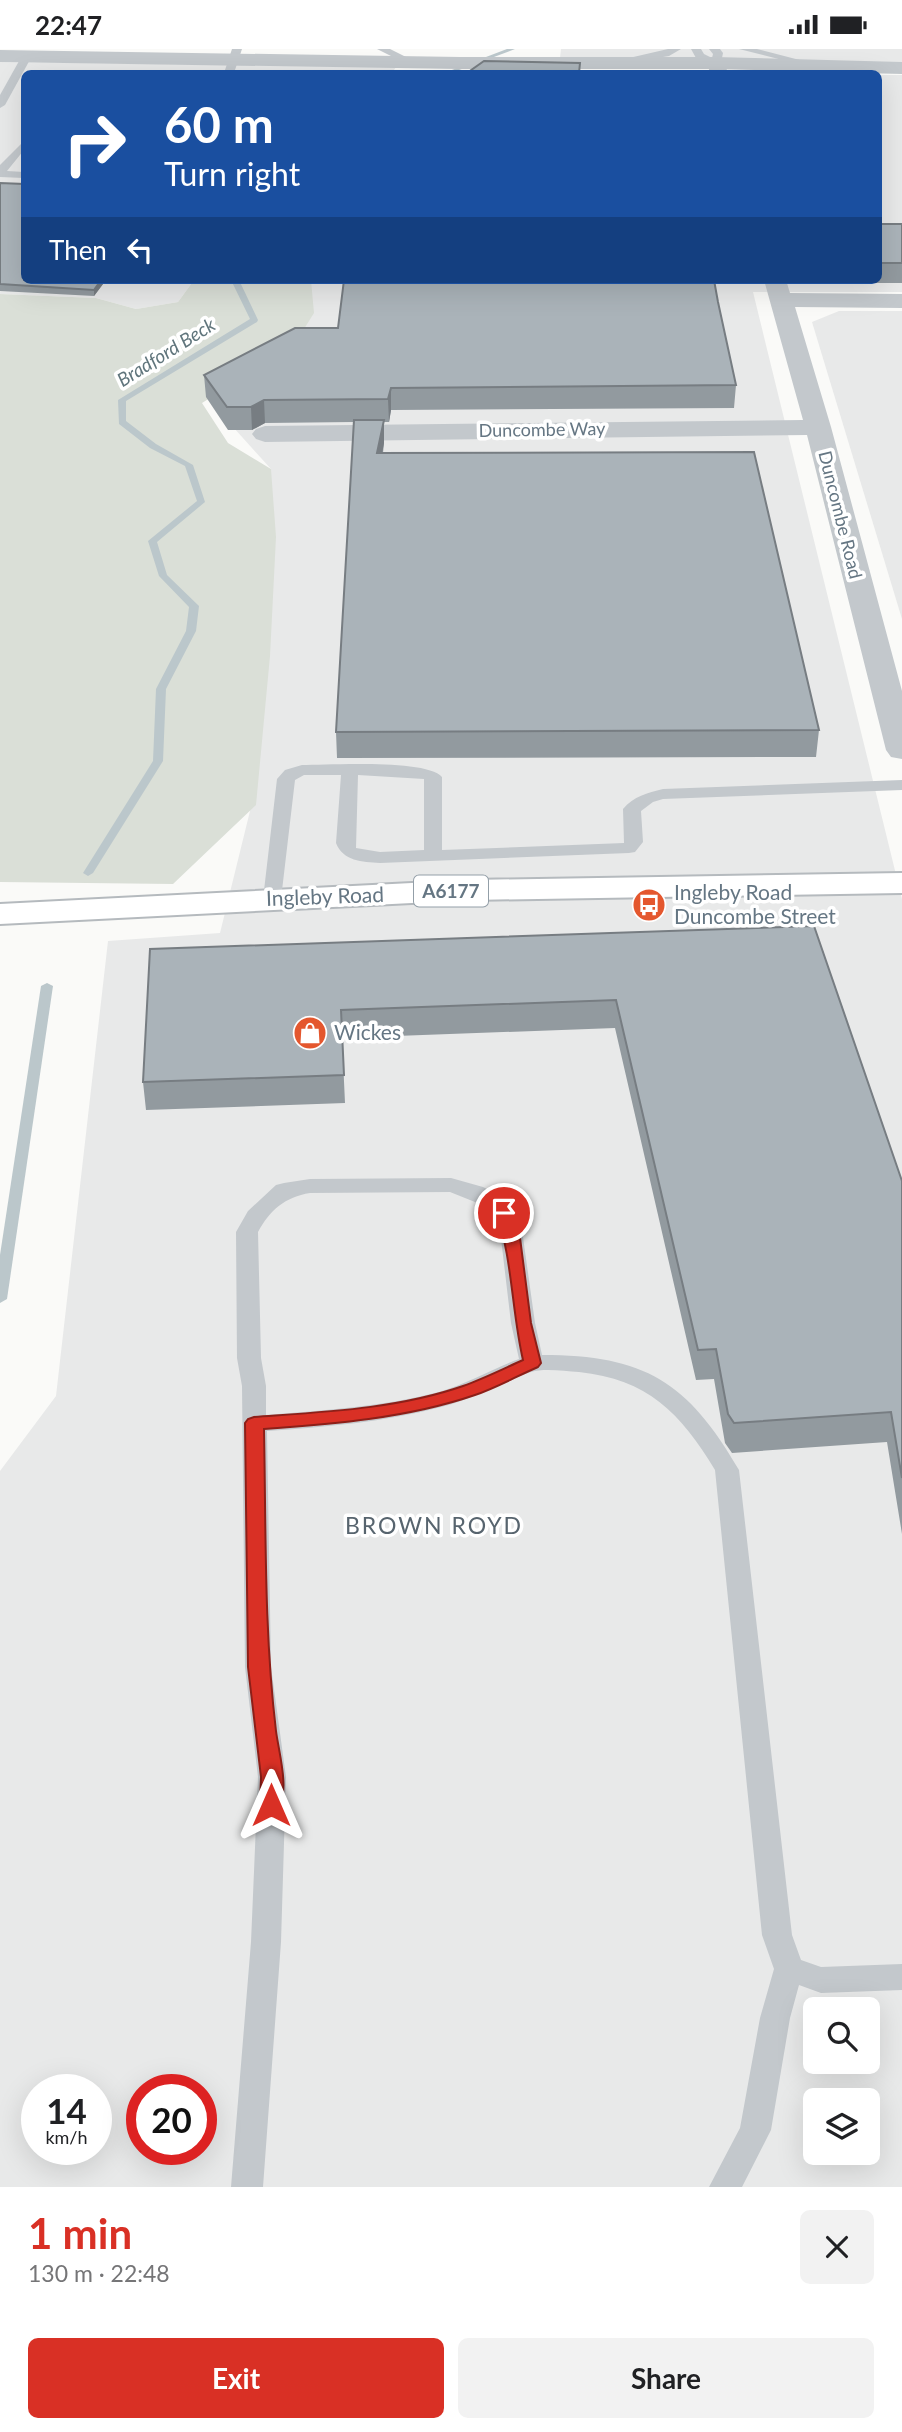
<!DOCTYPE html>
<meta charset="utf-8">
<style>
:root{--surface:#fff;--page:#f2f2f2;--text:#202124;--muted:#757577;--accent:#d93025}
body{margin:0;font-family:Lato,sans-serif;background:var(--page);color:var(--text);height:100vh;display:flex;flex-direction:column;font-size:26px;white-space:nowrap}
*{box-sizing:border-box;margin:0}
p{font-size:23px;color:var(--muted)}
.icon{flex:none;width:38px;height:38px;fill:none;stroke:currentColor;stroke-width:2;stroke-linecap:round;stroke-linejoin:round}
.map{position:relative;height:2138px;overflow:hidden}
.drawer{display:flex;flex-direction:column;background:var(--surface);flex:1}
.drawer>*{flex:none}
.top-card{position:absolute;left:21px;top:21px;width:861px;height:214px;border-radius:10px;box-shadow:0 7px 28px #0002;background:#1a4fa0;color:#fff;overflow:hidden}
.fabs{position:absolute;left:803px;top:1948px;display:grid;gap:14px}
.fabs a{display:grid;place-items:center;width:77px;height:77px;border-radius:10px;background:var(--surface);box-shadow:0 7px 28px #0002;font-size:35px}
.speed{position:absolute;left:21px;top:2025px;display:flex;gap:14px;font-size:35px;font-weight:700;text-align:center}
.speed>*{display:grid;place-content:center;width:91px;height:91px;border-radius:50%;background:var(--surface);box-shadow:0 7px 28px #0002;line-height:1}
.speed small{font-size:18px;font-weight:400}
.speed .limit{border:10px solid #d22;background:#fff;color:#111}
.pin{position:absolute;display:grid;place-items:center;width:60px;height:60px;color:#fff;margin:-30px;border:4px solid #fff;border-radius:50%;box-shadow:0 2px 7px #0007}
.me{position:absolute;width:77px;margin:-38px;rotate:0deg;stroke-linejoin:round;filter:drop-shadow(0 0 5px #0008)}
.turn{display:flex;align-items:center;gap:24px;height:147px;padding:0 28px;font-size:32px}
.turn .icon{width:91px;height:91px;stroke-width:2.5}
.turn b{display:block;font-size:49px;line-height:60px}
.then{display:flex;align-items:center;height:66px;padding:0 28px;background:#0003;gap:14px;font-size:26px}
.round{display:grid;place-items:center;flex:none;width:74px;height:74px;border-radius:10px;background:var(--page)}
.summary{display:flex;align-items:center;justify-content:space-between;height:119px;padding:0 28px}
h1{font-size:42px;font-weight:700;line-height:52px;color:var(--accent)}
.cta{display:flex;gap:14px;margin-top:auto;padding:14px 28px}
.cta a{flex:1;height:80px;border-radius:10px;background:var(--accent);color:#fff;font-size:28px;font-weight:700;line-height:80px;text-align:center}
.cta a+a{background:var(--page);color:var(--text)}
.status{display:flex;justify-content:space-between;align-items:center;height:49px;padding:0 35px;background:var(--surface);direction:ltr}
.status svg{height:19px;fill:currentColor}
.map>svg:first-child{display:block}
</style>
<div class="status"><b>22:47</b><svg viewBox="0 0 49 12"><path d="M0 12V9h3v3zM5 12V6h3v6zM10 12V3h3v9zM15 12V0h3v12zM26 1h20v11H26zM47 4h2v5h-2z"/></svg></div>
<div class="map">
<svg width="902" height="2138" viewBox="0 0 902 2138">
<rect width="100%" height="100%" fill="#fafaf8"/>
<g fill="#e8e9e9" fill-rule="evenodd">
<polygon points="561,0 902,0 902,16 560,9"/>
<polygon points="0,13 396,18 392,24 24,24 24,231 194,231 178,253 136,260 96,249 0,245"/>
<path d="M879,26H902V243H753L902,850V2138H0V1422L56,1347L108,892L220,884L250,762L271,420L206,348L303,231H878ZM816,1960H868V2012H816ZM37,2040H96V2100H37ZM142,2040H201V2100H142ZM816,2051H868V2104H816Z"/>
<polygon points="839,262 902,262 902,570 812,273"/>
</g>
<polygon fill="#dadfd7" points="194,231 311,231 314,264 294,296 202,354 228,394 271,420 276,488 270,607 256,756 173,835 0,833 0,245 96,249 136,260 178,253"/>
<g fill="none" stroke-linecap="round" stroke-linejoin="round">
<g fill="#bbc7cb" fill-rule="evenodd">
<polygon points="507,0 515,0 451,24 444,24"/>
<polygon points="231,231 239,231 258,271 257,273 126,352 126,372 156,395 193,416 205,453 157,493 167,526 199,557 196,582 166,640 163,712 93,824 88,827 83,824 153,712 156,640 186,582 189,558 159,527 148,492 197,452 185,417 150,399 119,375 118,351 250,270"/>
<polygon points="47,934 53,937 7,1250 0,1254 0,1206 41,937"/>
</g>
<defs>
<polygon id="primary" points="902,824 902,844 471,851 0,875 0,855 471,831"/>
</defs>
<use href="#primary" stroke="#b5babe" stroke-width="4"/>
<g fill="#c3c8cc" fill-rule="evenodd">
<polygon points="232,0 242,0 234,24 224,24"/>
<polygon points="377,0 390,0 414,12 405,14"/>
<polygon points="668,0 681,0 669,7 621,15 616,12"/>
<polygon points="691,0 701,0 704,5 712,9 713,5 709,0 720,0 723,4 721,14 716,17 696,9"/>
<polygon points="739,0 757,0 815,15 810,18"/>
<polygon points="23,5 32,7 5,56 0,59 0,46"/>
<polygon points="24,92 24,101 7,122 24,123 24,129 0,128 0,116"/>
<path d="M302,716C328,716 427,710 442,728V801L624,794L623,760C634,747 647,744 663,740L902,731V741L663,750L653,753L641,762L643,793L635,803L629,804L380,814C362,813 343,812 336,794L341,726H304L295,731L281,850L272,856L263,850L277,730L285,721ZM358,726L424,730V801L380,803L356,799Z"/>
<path d="M451,1129L483,1138L501,1147L515,1164L522,1181L535,1274L542,1306C645,1306 688,1333 739,1421L792,1886L801,1911L821,1918L902,1915V1941L821,1944L799,1936L790,1969L771,2081L742,2138H709L740,2079L760,1969L774,1920L762,1886L715,1421C681,1364 647,1330 579,1323C564,1322 544,1319 531,1323C500,1333 474,1350 441,1358C384,1373 325,1378 267,1382L271,1618L286,1728L281,1893L263,2138H231L251,1893L258,1728L245,1618L242,1337L237,1309L236,1183L248,1162L276,1136L284,1134L310,1130ZM450,1143L485,1157L494,1166L500,1181L511,1274L519,1310C492,1320 467,1335 439,1343C383,1358 324,1361 266,1366V1337L261,1309L258,1183C270,1161 285,1148 310,1144Z"/>
</g>
<g fill="#c3c8cc" fill-rule="evenodd">
<polygon points="716,8 723,10 728,24 710,24 707,14"/>
<polygon points="764,231 786,231 790,244 902,245 902,259 795,258 831,378 902,642 902,710 891,708 886,701 807,386 265,393 256,390 252,385 256,380 265,377 803,371"/>
</g>
<polygon fill="#c3c8cc" fill-rule="evenodd" points="0,1 460,8 716,8 902,13 902,25 716,20 460,20 0,13"/>
<use href="#primary" fill="#fff" fill-rule="evenodd"/>
</g>
<g fill="#929a9f">
<polygon points="0,134 24,231 106,231 94,247 0,242"/>
<polygon points="878,175 902,175 902,234 847,234 845,231 878,231"/>
<polygon points="718,253 736,336 734,359 391,361 389,373 384,373 384,394 383,404 819,681 816,708 337,709 336,683 354,373 265,374 252,381 228,381 206,348 204,326 338,279"/>
<polygon points="814,877 902,1132 902,1485 887,1393 732,1404 725,1394 714,1330 696,1331 615,979 342,989 345,1054 146,1061 143,1033 150,900"/>
</g>
<g fill="#777d82">
<polygon points="101,231 106,231 94,247 94,241"/>
<polygon points="391,339 391,361 389,373 388,350"/>
<polygon points="264,351 265,374 252,381 251,358"/>
<polygon points="384,371 384,394 378,427 377,404"/>
</g>
<g fill="#aab3b9" stroke="#777d82" stroke-width="2">
<polygon points="484,12 580,14 579,24 467,24"/>
<polygon points="0,134 24,135 24,231 101,231 94,241 0,235"/>
<rect x="878" y="175" width="24" height="39"/>
<polygon points="344,231 714,231 718,253 736,336 391,339 388,350 264,351 251,358 227,358 204,326 295,279 338,279"/>
<polygon points="354,371 384,371 377,404 754,403 819,681 336,683"/>
<polygon points="814,877 902,1132 902,1429 891,1363 734,1374 728,1365 716,1300 698,1301 616,951 341,961 344,1026 143,1033 150,900"/>
</g>
<path fill="#d93025" stroke="#8d1f18" stroke-width="2" d="M504,1159L510,1160L519,1181L531,1274L541,1314L538,1318C517,1327 496,1339 475,1346C408,1369 334,1375 264,1380C266,1481 264,1582 276,1682C279,1705 290,1740 278,1762L271,1764L263,1762L260,1756L261,1728L248,1618L245,1374L248,1370L254,1368C323,1363 397,1360 463,1337C483,1330 503,1320 523,1311C512,1265 512,1205 496,1164Z"/>
<defs>
<symbol id="bus-disc" viewBox="-11 -11 22 22"><circle r="9.5" fill="#e4572e" stroke="#fff"/><path d="M-5-6H5V4H4V6H2V4H-2V6H-4V4H-5ZM-3.5-4V0h7V-4ZM-3.5 1.2v1.5H-2V1.2ZM2 1.2v1.5H3.5V1.2Z" fill="#fff"/></symbol>
<symbol id="shop-disc" viewBox="-11 -11 22 22"><circle r="9.5" fill="#e4572e" stroke="#fff"/><path d="M-5-2.5h2.3a2.7 3.5 0 0 1 5.4 0H5L5.5 6h-11ZM-1.5-2.5h3a1.5 2.3 0 0 0-3 0Z" fill="#fff"/></symbol>
</defs>
<g fill-rule="evenodd">
<use href="#bus-disc" x="630" y="837" width="38" height="38"/>
<use href="#shop-disc" x="291" y="965" width="38" height="38"/>
</g>
<g text-anchor="middle" stroke-width="7" stroke-linejoin="round" paint-order="stroke">
<g font-size="18" fill="#657683" stroke="#fff">
<text transform="translate(542 381) rotate(-1)" y="6">Duncombe Way</text>
<text transform="translate(840 466) rotate(76)" y="6">Duncombe Road</text>
</g>
<g font-size="19" font-style="italic" fill="#60757c" stroke="#fff">
<text transform="translate(166 303) rotate(-32)" y="7">Bradford Beck</text>
</g>
<rect fill="#fff" stroke="#939fa8" stroke-width="2" x="414" y="826.5" width="74" height="31" rx="5"/>
<g font-size="19" font-weight="bold" fill="#657683">
<text x="451" y="849">A6177</text>
</g>
<g font-size="21" fill="#657683" stroke="#fff" text-anchor="start">
<text x="674" y="851">Ingleby Road<tspan x="674" dy="24">Duncombe Street</tspan></text>
<text x="334" y="991">Wickes</text>
</g>
<g font-size="21" fill="#657683" stroke="#fff">
<text transform="translate(325 848) rotate(-2)" y="7">Ingleby Road</text>
</g>
<g font-size="23" letter-spacing="2" fill="#57646e" stroke="#fff">
<text x="434" y="1485">BROWN ROYD</text>
</g>
</g>
</svg>
<div class="fabs">
<a><svg class="icon" aria-label="search" viewBox="0 0 24 24"><circle cx="10" cy="10" r="6"/><path d="M15 15l6 6"/></svg></a>
<a><svg class="icon" aria-label="layers" viewBox="0 0 24 24"><path d="M12 4l9 5-9 5-9-5zM3 14l9 5 9-5"/></svg></a>
</div>
<div class="speed"><div>14<small>km/h</small></div><div class="limit">20</div></div>
<div class="pin" style="left:504px;top:1164px;background:#d93025"><svg class="icon" aria-label="arrive" viewBox="0 0 24 24"><path d="M6 21V4h12l-3 4 3 4H6"/></svg></div>
<svg class="me" style="left:271px;top:1756px" viewBox="-20 -20 40 40"><path d="M0-17L14 15 0 8-14 15z" fill="#d93025" stroke="#fff" stroke-width="4"/></svg>
<div class="top-card">
<div class="turn"><svg class="icon" aria-label="right" viewBox="0 0 24 24"><path d="M7 20v-9h11M14 6l5 5-5 5"/></svg><div><b>60 m</b>Turn right</div></div>
<div class="then">Then<svg class="icon" aria-label="left" viewBox="0 0 24 24"><path d="M17 20v-9H6M10 6l-5 5 5 5"/></svg></div>
</div>
</div>
<section class="drawer">
<div class="summary"><div><h1>1 min</h1><p>130 m · 22:48</p></div><a class="round"><svg class="icon" aria-label="close" viewBox="0 0 24 24"><path d="M6 6l12 12M18 6L6 18"/></svg></a></div>
<div class="cta"><a>Exit</a><a>Share</a></div>
</section>
